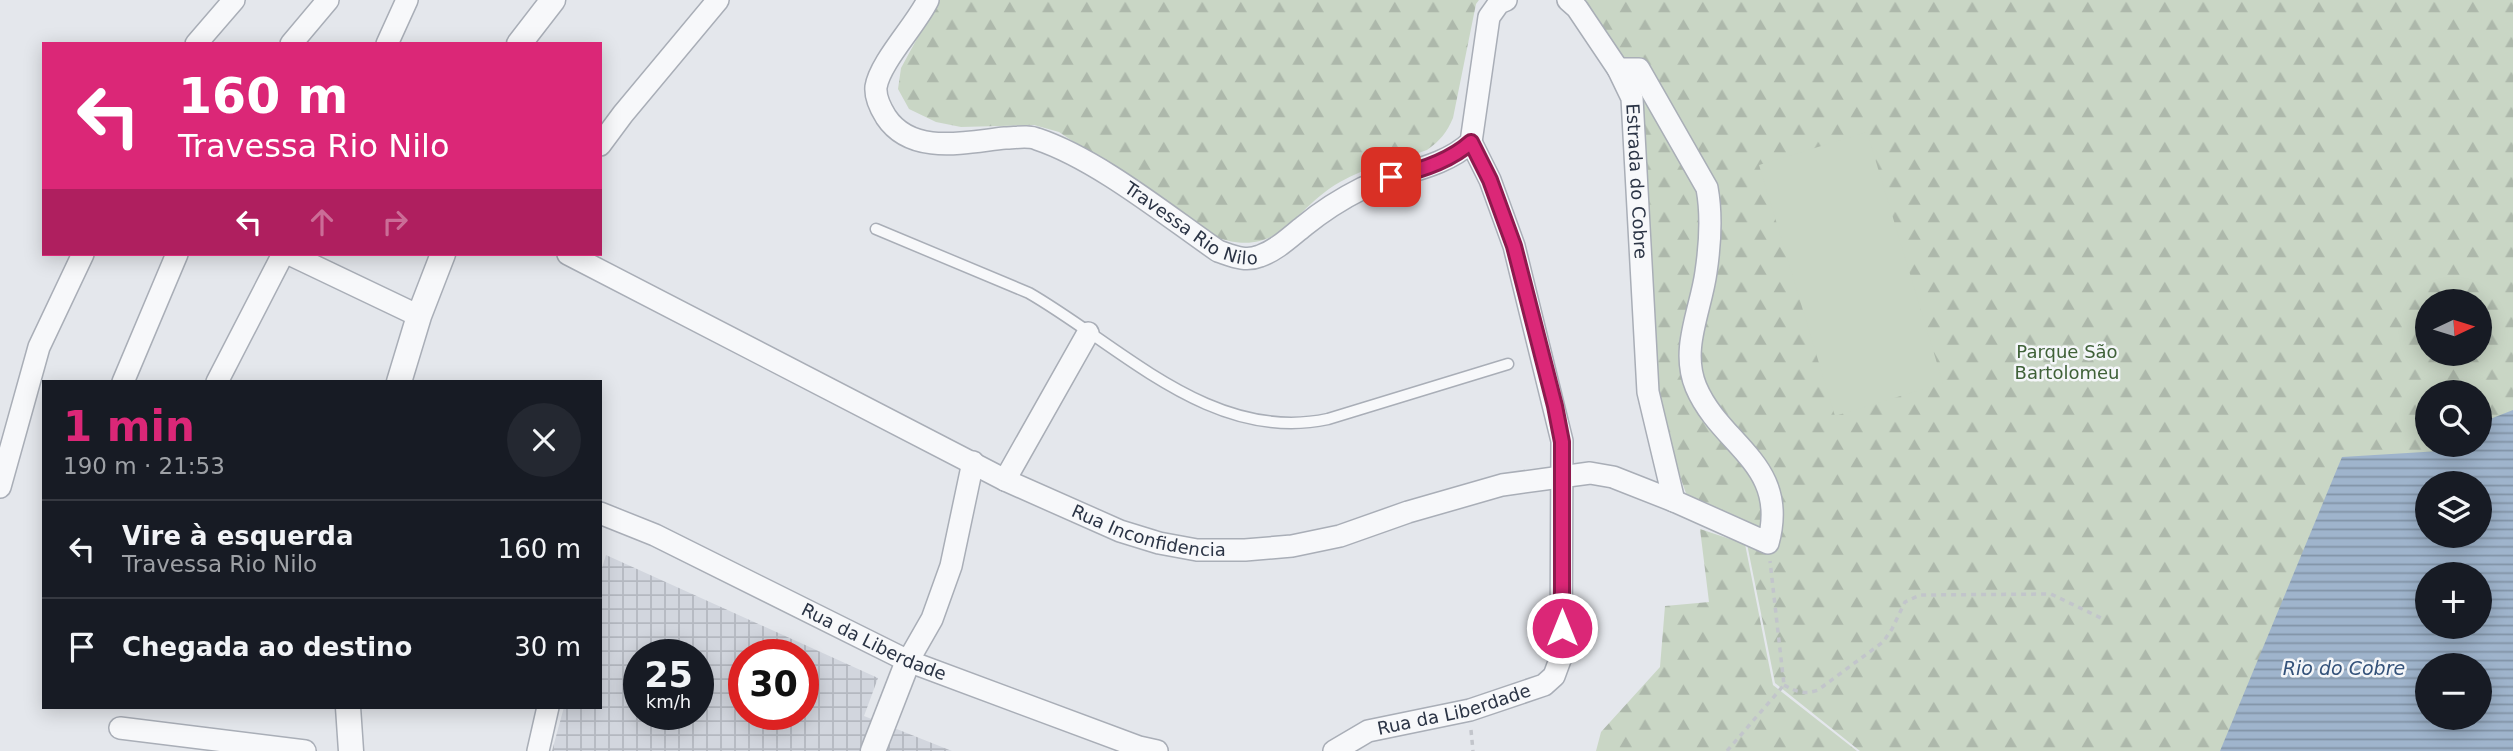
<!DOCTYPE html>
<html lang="pt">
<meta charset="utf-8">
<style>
:root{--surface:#171b24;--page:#242831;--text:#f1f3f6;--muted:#9ea1a6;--line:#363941;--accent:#db2777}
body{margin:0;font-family:"DejaVu Sans",sans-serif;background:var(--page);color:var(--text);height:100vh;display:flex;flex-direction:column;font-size:26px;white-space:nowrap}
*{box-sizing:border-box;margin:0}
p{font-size:23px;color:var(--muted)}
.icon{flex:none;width:38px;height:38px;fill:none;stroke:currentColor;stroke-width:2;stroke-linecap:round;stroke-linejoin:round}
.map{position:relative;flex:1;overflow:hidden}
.details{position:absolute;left:42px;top:380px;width:560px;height:329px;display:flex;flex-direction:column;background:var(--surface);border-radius:0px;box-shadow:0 4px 18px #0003}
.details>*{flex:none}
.guide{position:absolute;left:42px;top:42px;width:560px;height:214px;border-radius:0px;box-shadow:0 4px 18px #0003;background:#db2777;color:#fff;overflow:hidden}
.needle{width:46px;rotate:86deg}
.controls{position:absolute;left:2415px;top:289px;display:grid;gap:14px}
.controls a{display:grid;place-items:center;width:77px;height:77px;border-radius:50%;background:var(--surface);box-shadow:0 4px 18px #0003;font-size:35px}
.speed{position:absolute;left:623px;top:639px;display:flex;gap:14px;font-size:35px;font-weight:700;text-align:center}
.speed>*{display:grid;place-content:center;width:91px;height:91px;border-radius:50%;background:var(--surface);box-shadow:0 4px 18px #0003;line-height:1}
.speed small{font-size:18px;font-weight:400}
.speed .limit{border:10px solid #d22;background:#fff;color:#111}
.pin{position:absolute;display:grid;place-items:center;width:60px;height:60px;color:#fff;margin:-30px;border-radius:14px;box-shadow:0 4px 10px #0006}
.me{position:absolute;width:77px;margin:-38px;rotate:0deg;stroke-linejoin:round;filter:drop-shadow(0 0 5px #0008)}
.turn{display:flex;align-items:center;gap:24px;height:147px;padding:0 21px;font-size:32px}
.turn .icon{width:91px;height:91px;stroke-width:2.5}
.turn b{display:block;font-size:49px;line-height:60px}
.lanes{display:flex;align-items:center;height:66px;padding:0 21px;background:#0003;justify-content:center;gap:35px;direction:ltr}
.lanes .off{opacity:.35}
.round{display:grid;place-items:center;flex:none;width:74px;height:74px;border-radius:37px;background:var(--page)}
.overview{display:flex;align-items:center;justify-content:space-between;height:119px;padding:0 21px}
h1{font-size:42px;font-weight:700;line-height:52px;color:var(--accent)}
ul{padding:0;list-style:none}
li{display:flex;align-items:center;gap:21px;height:98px;padding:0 21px;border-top:2px solid var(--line)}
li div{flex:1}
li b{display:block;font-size:26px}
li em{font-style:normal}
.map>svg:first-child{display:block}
</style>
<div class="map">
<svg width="2513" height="751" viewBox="0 0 2513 751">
<defs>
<pattern id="industrial-grid" width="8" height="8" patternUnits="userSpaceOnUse" patternTransform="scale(1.75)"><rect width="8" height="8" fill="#d2d6de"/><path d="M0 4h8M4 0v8" fill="none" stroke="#b4b8c0"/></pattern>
<pattern id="forest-firs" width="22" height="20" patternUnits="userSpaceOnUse" patternTransform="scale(1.75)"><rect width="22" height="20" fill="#c9d6c5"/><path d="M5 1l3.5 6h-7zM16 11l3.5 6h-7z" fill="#adb8ab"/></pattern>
<pattern id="water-rules" width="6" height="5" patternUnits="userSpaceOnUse" patternTransform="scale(1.75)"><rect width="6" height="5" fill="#9fb4cc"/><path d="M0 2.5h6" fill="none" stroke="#8293a7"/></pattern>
</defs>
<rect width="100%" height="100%" fill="#e4e7ec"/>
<path fill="url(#industrial-grid)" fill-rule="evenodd" d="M606,555L878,678L864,716L952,751H552L564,707H600V574ZM639,654H698V714H639ZM744,654H803V714H744Z"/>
<g fill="url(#forest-firs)" fill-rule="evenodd">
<path d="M938,0H1479L1476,4L1453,118C1447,132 1440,141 1427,150C1399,160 1366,167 1340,182C1292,209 1281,260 1215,237L1059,132L1034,125L961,127L936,122L909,109L898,89L901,68Z"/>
<path d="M1580,0H2513V751H1860L1775,683L1742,519L1688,499L1656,408L1638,97ZM2427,301H2480V354H2427ZM2427,392H2480V444H2427ZM2427,483H2480V536H2427ZM2427,574H2480V626H2427ZM2427,665H2480V718H2427Z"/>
<polygon points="1700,529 1745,544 1773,685 1857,751 1596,751 1601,732 1660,667 1665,606 1709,602"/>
</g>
<polygon fill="#c9d6c5" points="1867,132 1943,383 1835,416 1759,165"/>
<path fill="url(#water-rules)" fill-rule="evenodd" d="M2513,410V751H2220L2342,457L2440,451L2446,445L2480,444V423ZM2480,483V536H2427V483ZM2427,574H2480V626H2427ZM2480,665V718H2427V665Z"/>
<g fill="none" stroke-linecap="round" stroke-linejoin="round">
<defs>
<path id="service" d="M876,229L1029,293C1121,346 1212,444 1328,419L1508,364"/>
<g id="minor">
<path id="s1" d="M928,0C916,25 880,62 876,87C875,98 881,109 886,117C912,156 966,142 1005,138C1015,138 1028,135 1037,139C1097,159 1166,215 1218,251C1233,256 1245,262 1260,256C1277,250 1290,237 1304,226C1321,212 1343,198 1363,188C1398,172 1442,169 1471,142L1489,17L1499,3L1506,0"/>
<path id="s2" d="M1568,0L1577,8L1618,69L1632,98L1648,392L1674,501"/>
<polyline points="196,44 234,0"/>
<polyline points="291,44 328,0"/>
<polyline points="387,44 407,0"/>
<polyline points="600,145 623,114 718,0"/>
<polyline points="289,254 419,316"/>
<path id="s3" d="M568,254L1005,480L1120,531L1159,543L1197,550H1245L1292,546L1340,536L1408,512L1502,485L1590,473L1613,477L1674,501L1768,543C1790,464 1721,446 1696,387C1680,349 1701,310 1706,272C1710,245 1712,215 1707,188L1639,69H1618"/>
<polyline points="123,382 177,254"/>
<polyline points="217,382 283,254"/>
<polyline points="1005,480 1088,333"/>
<polyline points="0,487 39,347 83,254"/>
<path id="s4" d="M600,513L655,535L908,661L1139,747L1157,751"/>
<polyline points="908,661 932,619 951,566 973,462"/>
<polyline points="120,728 305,751"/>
<polyline points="538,751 548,707"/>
<path id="s5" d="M1334,751L1368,731L1470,710L1544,685L1554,676L1561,657L1562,441L1514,246L1490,180L1471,142"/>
</g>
<g id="tertiary">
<polyline points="519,44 553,0"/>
<polyline points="399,382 419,316 443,254"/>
<polyline points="348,707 351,751"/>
<polyline points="873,751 908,661"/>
</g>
</defs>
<use href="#service" stroke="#a9aeb7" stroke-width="13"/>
<use href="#minor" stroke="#a9aeb7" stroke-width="24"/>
<use href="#tertiary" stroke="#a9aeb7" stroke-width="27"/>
<g stroke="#c2c5cb" stroke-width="3.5" stroke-dasharray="5 5" stroke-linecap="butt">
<path d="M1784,685C1797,692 1804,695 1818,690L1883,642L1892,629L1905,602L1920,595L2051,594L2101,618"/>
<polyline points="1471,730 1473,751"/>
<polyline points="1727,751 1784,685 1770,561"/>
</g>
<use href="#service" stroke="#f7f8fa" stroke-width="10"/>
<use href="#minor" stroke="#f7f8fa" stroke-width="21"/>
<use href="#tertiary" stroke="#f7f8fa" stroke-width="24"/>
</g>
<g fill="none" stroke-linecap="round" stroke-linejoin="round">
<defs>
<path id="route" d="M1391,177C1419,171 1450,161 1471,142L1490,180L1514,246L1555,406L1562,442V628"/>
</defs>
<use href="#route" stroke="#8e194d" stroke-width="18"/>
<use href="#route" stroke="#db2777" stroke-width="12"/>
</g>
<g text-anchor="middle" stroke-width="5" stroke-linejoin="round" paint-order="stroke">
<g font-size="18" fill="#2b3445" stroke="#f4f6f9">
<text dy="6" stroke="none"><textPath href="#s2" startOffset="201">Estrada do Cobre</textPath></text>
<text dy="6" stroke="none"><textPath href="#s1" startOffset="472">Travessa Rio Nilo</textPath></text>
<text dy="6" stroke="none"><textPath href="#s3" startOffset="646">Rua Inconfidencia</textPath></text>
<text dy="6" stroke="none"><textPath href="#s4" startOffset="303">Rua da Liberdade</textPath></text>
<text dy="6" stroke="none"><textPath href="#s5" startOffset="128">Rua da Liberdade</textPath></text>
</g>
<g font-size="18" fill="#3f6138" stroke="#f4f6f9">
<text x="2067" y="358">Parque São<tspan x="2067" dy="21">Bartolomeu</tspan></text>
</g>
<g font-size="19" font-style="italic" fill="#34527a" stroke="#f4f6f9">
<text x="2344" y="675">Rio do Cobre</text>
</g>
</g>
</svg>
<div class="controls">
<a><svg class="needle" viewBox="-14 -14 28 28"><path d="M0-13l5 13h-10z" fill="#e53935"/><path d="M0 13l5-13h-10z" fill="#9ea1a6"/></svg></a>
<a><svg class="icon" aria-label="search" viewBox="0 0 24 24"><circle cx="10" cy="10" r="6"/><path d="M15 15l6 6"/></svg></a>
<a><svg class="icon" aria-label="layers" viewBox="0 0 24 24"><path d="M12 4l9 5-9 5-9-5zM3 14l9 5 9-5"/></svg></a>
<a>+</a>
<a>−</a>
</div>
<div class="speed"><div>25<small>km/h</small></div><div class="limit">30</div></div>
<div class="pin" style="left:1391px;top:177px;background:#d93025"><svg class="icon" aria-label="arrive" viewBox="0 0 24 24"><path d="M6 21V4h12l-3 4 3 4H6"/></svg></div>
<svg class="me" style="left:1562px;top:628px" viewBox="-20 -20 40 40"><circle r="17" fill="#db2777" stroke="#fff" stroke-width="3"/><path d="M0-11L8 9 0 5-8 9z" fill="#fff"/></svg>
<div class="guide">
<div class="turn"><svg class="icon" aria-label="left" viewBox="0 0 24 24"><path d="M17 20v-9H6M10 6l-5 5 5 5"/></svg><div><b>160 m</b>Travessa Rio Nilo</div></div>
<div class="lanes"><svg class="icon" aria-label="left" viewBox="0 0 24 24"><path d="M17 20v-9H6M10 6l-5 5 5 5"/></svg><svg class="icon off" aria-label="ahead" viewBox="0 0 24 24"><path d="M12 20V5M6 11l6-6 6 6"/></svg><svg class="icon off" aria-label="right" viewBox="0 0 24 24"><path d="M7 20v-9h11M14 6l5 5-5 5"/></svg></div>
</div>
<section class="details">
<div class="overview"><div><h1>1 min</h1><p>190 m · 21:53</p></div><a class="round"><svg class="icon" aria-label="close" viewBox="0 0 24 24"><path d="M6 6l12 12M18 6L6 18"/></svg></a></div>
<ul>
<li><svg class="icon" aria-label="left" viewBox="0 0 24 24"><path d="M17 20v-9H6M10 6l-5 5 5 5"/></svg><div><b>Vire à esquerda</b><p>Travessa Rio Nilo</p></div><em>160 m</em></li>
<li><svg class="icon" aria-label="arrive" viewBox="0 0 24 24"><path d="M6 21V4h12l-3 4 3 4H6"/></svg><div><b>Chegada ao destino</b></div><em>30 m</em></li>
</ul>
</section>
</div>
